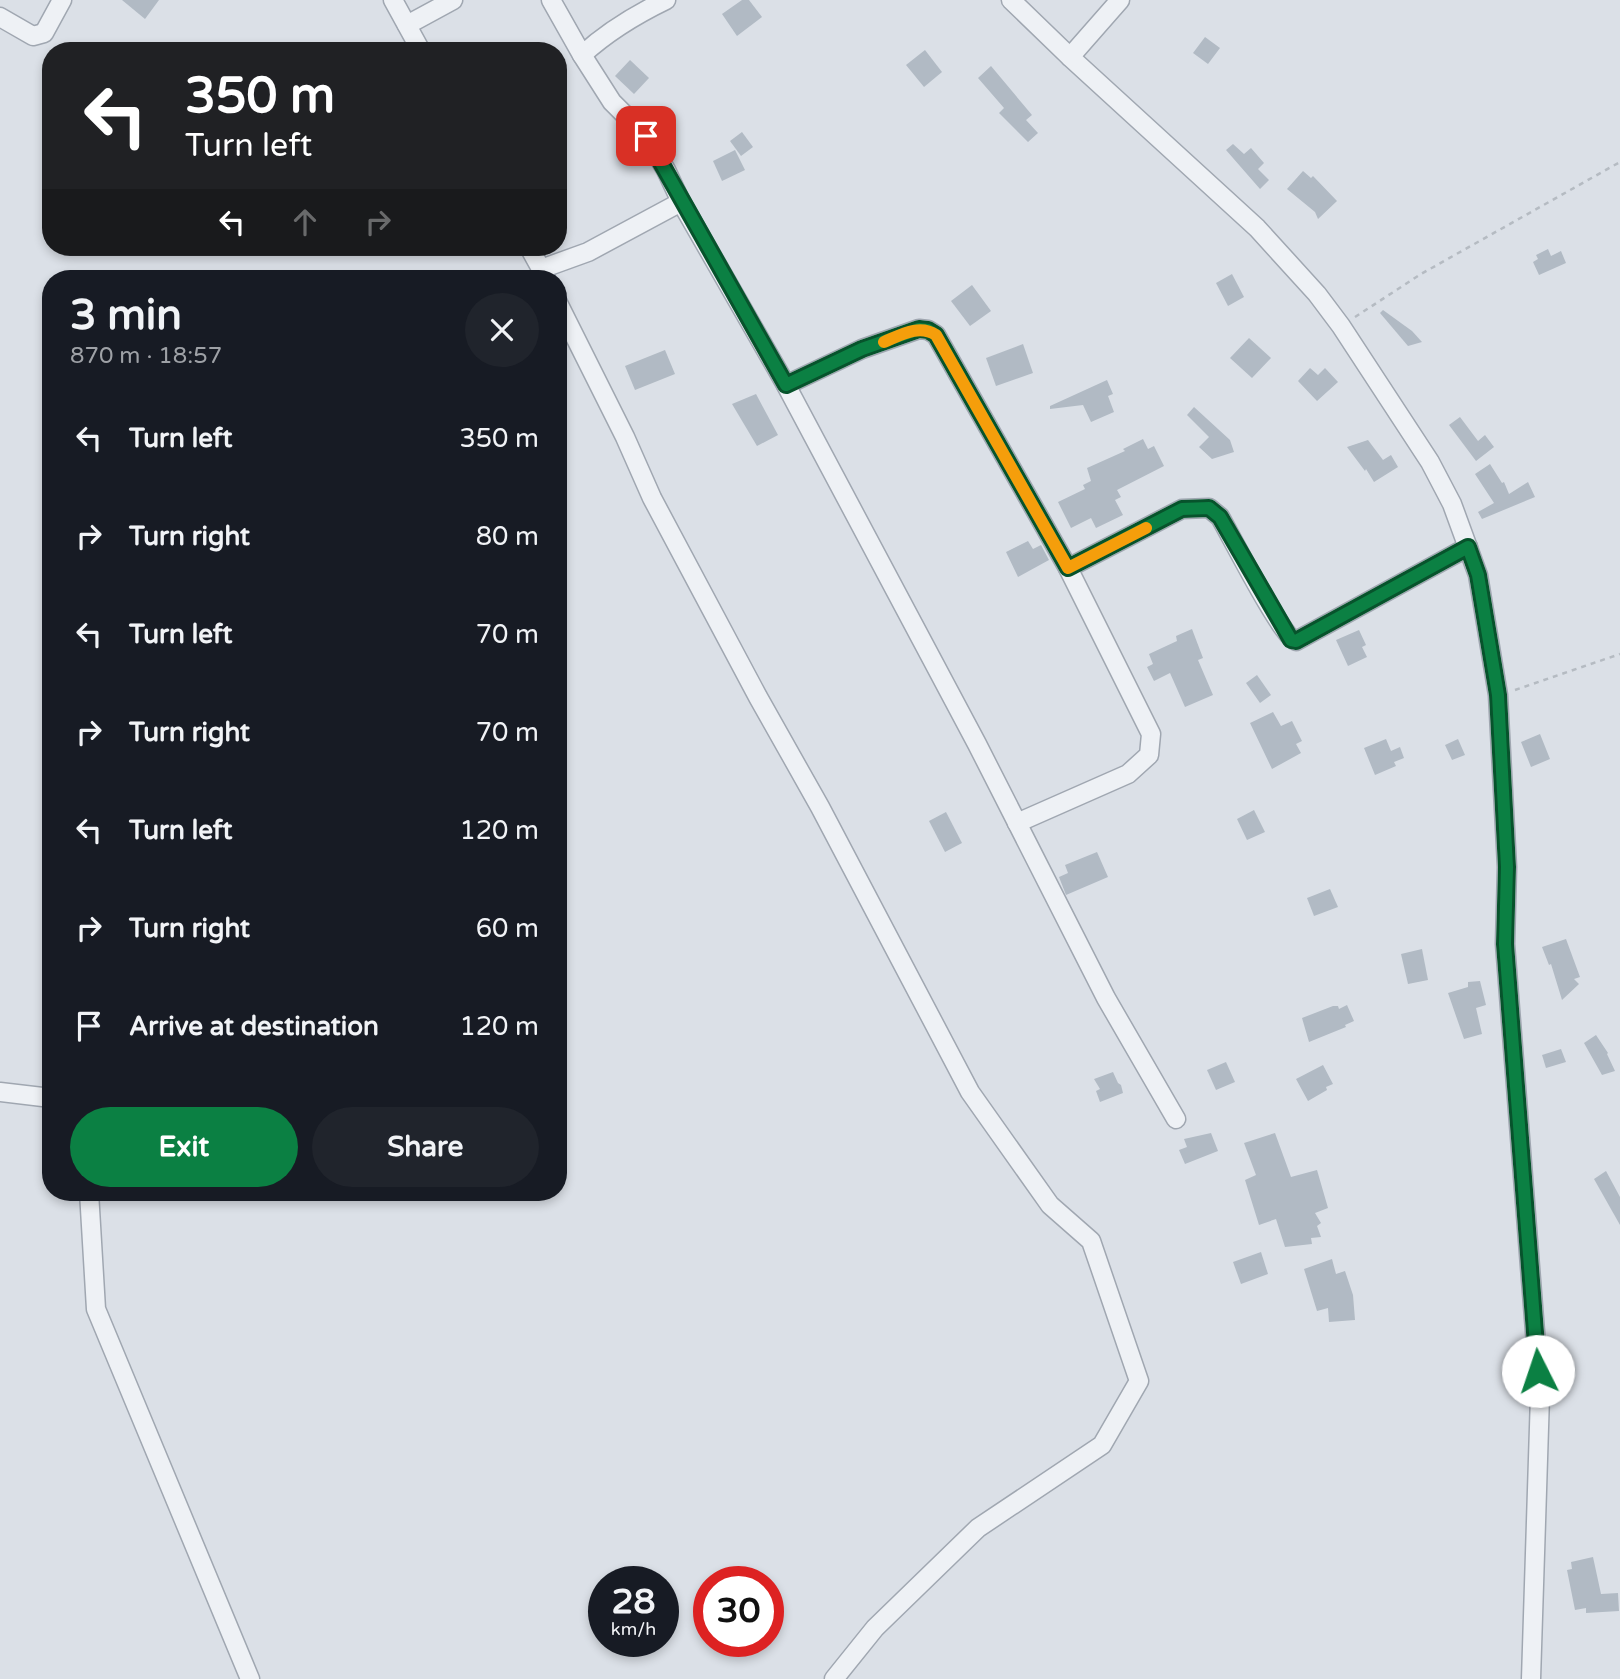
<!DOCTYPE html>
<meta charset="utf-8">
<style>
:root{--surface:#171b24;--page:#20242c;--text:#f1f3f6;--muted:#9ea1a6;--accent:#0b8043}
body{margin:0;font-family:"Varela Round",sans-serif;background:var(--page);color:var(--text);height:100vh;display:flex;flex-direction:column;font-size:26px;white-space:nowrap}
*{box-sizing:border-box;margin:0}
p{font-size:23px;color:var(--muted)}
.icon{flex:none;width:38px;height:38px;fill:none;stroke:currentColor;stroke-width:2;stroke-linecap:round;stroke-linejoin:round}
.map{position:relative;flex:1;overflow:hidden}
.side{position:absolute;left:42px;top:270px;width:525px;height:931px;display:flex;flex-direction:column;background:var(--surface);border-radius:28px;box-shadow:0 4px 10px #0003}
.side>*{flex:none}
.banner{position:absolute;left:42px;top:42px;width:525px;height:214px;border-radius:28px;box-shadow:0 4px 10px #0003;background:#202124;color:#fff;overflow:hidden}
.speed{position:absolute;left:588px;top:1566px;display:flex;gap:14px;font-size:35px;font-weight:700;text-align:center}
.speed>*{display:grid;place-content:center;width:91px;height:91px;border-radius:50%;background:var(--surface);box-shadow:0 4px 10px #0003;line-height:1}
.speed small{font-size:18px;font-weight:400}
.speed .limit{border:10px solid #d22;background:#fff;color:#111}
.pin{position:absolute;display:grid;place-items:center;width:60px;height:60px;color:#fff;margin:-30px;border-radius:14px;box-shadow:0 4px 10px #0006}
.me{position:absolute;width:77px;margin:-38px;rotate:356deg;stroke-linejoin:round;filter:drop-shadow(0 0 5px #0008)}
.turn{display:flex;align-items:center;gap:24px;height:147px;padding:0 28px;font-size:32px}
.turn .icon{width:91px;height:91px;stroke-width:2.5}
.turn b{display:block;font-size:49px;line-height:60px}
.lanes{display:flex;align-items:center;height:66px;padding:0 28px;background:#0003;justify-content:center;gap:35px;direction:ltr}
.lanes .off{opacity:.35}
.round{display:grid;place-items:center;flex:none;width:74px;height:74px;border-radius:37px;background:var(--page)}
.summary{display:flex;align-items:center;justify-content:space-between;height:119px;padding:0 28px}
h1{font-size:42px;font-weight:800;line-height:52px}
.primary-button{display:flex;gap:14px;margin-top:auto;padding:14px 28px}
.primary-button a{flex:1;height:80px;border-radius:42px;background:var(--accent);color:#fff;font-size:28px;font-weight:800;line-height:80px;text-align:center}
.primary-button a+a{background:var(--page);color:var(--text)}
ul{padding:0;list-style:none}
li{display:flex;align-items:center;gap:21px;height:98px;padding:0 28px}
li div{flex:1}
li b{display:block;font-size:26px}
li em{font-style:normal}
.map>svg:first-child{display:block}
</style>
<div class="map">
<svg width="1620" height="1679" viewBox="0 0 1620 1679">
<rect width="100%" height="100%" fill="#dbe0e7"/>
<g fill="#b1bac4">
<polygon points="122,0 159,0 145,19"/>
<polygon points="742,0 749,0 762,17 737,36 722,14"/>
<polygon points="1205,37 1220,48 1208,64 1193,53"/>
<polygon points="925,50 942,72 924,87 906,65"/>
<polygon points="630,60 649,78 634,94 615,76"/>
<polygon points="991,66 1032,115 1026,120 1038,133 1028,142 999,113 1004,108 978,78"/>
<polygon points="742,132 753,147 741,156 730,141"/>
<polygon points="1233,144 1244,154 1251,148 1264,163 1258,169 1269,180 1260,189 1226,150"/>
<polygon points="735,150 745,170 722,181 713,161"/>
<polygon points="1303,171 1311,178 1313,176 1337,201 1318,219 1315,212 1287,189"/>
<polygon points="1548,249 1551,256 1561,251 1566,263 1539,275 1533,262 1538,259 1536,255"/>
<polygon points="1232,274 1244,297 1228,306 1216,283"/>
<polygon points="972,285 991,311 970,326 951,301"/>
<polygon points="1383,310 1412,331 1422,342 1408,346 1380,313"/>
<polygon points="1249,338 1271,358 1252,378 1230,358"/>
<polygon points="1023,344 1033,373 996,386 986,358"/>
<polygon points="665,350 675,374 635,390 625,366"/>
<polygon points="1310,368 1318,375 1325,368 1338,382 1317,401 1298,381"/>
<polygon points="1107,380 1113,394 1108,396 1114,412 1091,422 1083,405 1050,409 1050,406"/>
<polygon points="756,394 778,435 757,446 732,404"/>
<polygon points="1194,407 1230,440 1234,452 1212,459 1199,447 1209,437 1187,415"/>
<polygon points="1460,417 1478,441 1485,435 1494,447 1476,461 1449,425"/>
<polygon points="1143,439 1148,449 1154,446 1164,466 1117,490 1121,497 1115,500 1123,515 1096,528 1091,518 1071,528 1058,502 1085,489 1083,485 1091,481 1087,468 1125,451 1123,449"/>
<polygon points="1368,440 1383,460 1391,455 1398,467 1374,482 1366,469 1365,471 1347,447"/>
<polygon points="1490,464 1502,483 1504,482 1509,494 1528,482 1535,497 1482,519 1478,512 1494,503 1475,474"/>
<polygon points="1028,541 1033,549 1041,545 1049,560 1018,577 1006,552"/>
<polygon points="1192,629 1203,658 1198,660 1213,695 1185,707 1170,673 1154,681 1147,667 1153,664 1149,654 1177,641 1176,636"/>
<polygon points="1359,630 1366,645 1362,647 1367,657 1348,666 1336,640"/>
<polygon points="1257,675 1271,695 1260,703 1246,683"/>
<polygon points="1273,712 1281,726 1292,721 1302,741 1296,744 1301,753 1272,769 1250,723"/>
<polygon points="1540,734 1550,759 1531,767 1521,742"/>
<polygon points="1386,739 1391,751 1400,747 1404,758 1394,762 1396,766 1375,775 1364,748"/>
<polygon points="1458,739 1465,755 1452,760 1445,745"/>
<polygon points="1254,810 1265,832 1247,840 1237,819"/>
<polygon points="946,812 962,843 945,852 929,821"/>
<polygon points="1097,852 1108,877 1066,895 1059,877 1068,873 1065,865"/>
<polygon points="1330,889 1338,907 1314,916 1307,898"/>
<polygon points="1566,939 1580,977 1574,979 1579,984 1562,1000 1551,964 1549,965 1542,947"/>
<polygon points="1422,949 1428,980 1408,984 1401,954"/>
<polygon points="1480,981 1486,1005 1476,1008 1482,1034 1464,1039 1448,993 1468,987 1468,982"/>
<polygon points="1347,1005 1354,1021 1345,1025 1346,1027 1309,1042 1302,1018 1333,1006 1338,1006 1339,1009"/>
<polygon points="1596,1035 1608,1053 1607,1054 1615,1071 1602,1075 1584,1043"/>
<polygon points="1561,1049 1566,1062 1546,1068 1542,1055"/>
<polygon points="1226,1062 1235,1082 1216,1090 1207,1070"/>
<polygon points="1323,1065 1333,1084 1326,1087 1327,1090 1308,1101 1296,1079"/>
<polygon points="1113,1072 1118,1083 1121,1085 1123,1093 1100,1102 1096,1091 1100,1089 1094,1079"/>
<polygon points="1211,1133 1218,1151 1185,1164 1179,1150 1187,1147 1184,1139"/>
<polygon points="1275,1133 1291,1177 1317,1170 1328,1208 1315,1213 1321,1223 1317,1226 1321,1237 1311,1238 1312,1244 1285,1247 1276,1219 1259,1225 1245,1180 1256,1175 1244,1143"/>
<polygon points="1606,1171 1620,1197 1620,1225 1594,1179"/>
<polygon points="1261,1252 1268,1274 1241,1284 1233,1262"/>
<polygon points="1332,1259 1336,1274 1345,1271 1353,1295 1355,1320 1329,1322 1328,1308 1317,1311 1304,1269"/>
<polygon points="1593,1557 1601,1594 1618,1593 1619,1611 1586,1613 1586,1608 1575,1610 1567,1570 1572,1569 1571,1562"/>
</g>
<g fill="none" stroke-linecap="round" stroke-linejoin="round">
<defs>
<g id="minor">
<polyline points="393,0 421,51"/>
<path d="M551,0L582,55C607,32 635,15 666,0"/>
<polyline points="1011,0 1070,57 1257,228 1317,294 1341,326 1430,462 1452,504 1478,575 1498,695 1507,867 1505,944 1540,1396 1531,1679"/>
<polyline points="0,17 33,36 44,33 62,0"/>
<polyline points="407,25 453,0"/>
<polyline points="582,55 612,102 646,136 666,170 681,202 786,385 977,744 1106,998 1176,1119"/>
<polyline points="1070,57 1120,0"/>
<polyline points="529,247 546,278"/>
<polyline points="541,269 588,252 681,202"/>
<polyline points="558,303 625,437 652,498 758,697 820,807 970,1092 1050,1205 1091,1241 1139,1381 1102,1445 978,1528 875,1628 834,1679"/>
<polyline points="786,385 862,349 919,329 928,330 936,335 1068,568 1151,734 1149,755 1128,774 1017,823"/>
<path d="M1068,568L1182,509L1209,508L1220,517C1231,536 1282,637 1296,641L1468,547"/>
<polyline points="0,1092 51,1098"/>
<polyline points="89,1192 96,1309 250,1679"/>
</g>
</defs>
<use href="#minor" stroke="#a0a7b1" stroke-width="21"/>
<g stroke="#b5bbc2" stroke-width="2.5" stroke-dasharray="5 5" stroke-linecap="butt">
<polyline points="1355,317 1421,274 1620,162"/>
<polyline points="1515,690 1620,654"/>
</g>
<use href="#minor" stroke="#eef1f5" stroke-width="18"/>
</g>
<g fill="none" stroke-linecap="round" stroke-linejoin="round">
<defs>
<polyline id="route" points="646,136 786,385 862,349 919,329 928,330 936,335 1068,568 1182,509 1209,508 1220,517 1291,640 1296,641 1468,547 1478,575 1498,695 1507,867 1505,944 1538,1371"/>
</defs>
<use href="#route" stroke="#07532c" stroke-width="18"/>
<use href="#route" stroke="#0b8043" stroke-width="12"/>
<path stroke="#f59e0b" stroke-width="12" d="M884,342C901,335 919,324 936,335L1068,568L1146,528"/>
</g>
</svg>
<div class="speed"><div>28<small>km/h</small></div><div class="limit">30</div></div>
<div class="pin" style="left:646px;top:136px;background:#d93025"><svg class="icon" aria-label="arrive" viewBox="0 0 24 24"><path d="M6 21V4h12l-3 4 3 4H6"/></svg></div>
<svg class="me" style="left:1538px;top:1371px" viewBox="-20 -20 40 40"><circle r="19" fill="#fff"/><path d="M0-13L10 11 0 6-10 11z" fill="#0b8043"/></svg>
<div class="banner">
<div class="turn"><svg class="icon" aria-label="left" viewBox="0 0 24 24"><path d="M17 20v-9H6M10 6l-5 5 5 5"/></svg><div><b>350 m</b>Turn left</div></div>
<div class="lanes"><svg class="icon" aria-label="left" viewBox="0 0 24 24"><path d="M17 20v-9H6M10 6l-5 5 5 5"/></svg><svg class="icon off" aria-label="ahead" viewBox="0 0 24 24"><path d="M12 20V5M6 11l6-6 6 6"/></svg><svg class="icon off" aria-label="right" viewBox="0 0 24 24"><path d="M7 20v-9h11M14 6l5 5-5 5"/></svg></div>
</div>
<section class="side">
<div class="summary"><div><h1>3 min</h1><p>870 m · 18:57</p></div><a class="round"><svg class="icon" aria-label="close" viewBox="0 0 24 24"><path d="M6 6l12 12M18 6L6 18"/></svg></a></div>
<ul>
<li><svg class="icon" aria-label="left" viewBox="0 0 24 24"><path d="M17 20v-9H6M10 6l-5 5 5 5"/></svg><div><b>Turn left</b></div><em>350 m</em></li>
<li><svg class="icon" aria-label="right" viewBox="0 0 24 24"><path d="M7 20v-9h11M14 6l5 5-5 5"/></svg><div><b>Turn right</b></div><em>80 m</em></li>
<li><svg class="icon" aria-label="left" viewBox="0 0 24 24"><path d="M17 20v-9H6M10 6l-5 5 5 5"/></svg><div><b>Turn left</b></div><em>70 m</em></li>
<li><svg class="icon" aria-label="right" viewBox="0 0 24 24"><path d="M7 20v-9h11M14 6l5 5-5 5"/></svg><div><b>Turn right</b></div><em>70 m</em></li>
<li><svg class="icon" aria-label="left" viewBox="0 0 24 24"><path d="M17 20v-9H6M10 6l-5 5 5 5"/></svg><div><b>Turn left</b></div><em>120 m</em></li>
<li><svg class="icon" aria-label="right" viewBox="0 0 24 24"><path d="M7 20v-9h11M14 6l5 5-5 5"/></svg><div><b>Turn right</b></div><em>60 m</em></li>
<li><svg class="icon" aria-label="arrive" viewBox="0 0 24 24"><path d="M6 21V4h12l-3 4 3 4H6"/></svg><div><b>Arrive at destination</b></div><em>120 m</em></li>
</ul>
<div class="primary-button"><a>Exit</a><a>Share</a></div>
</section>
</div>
